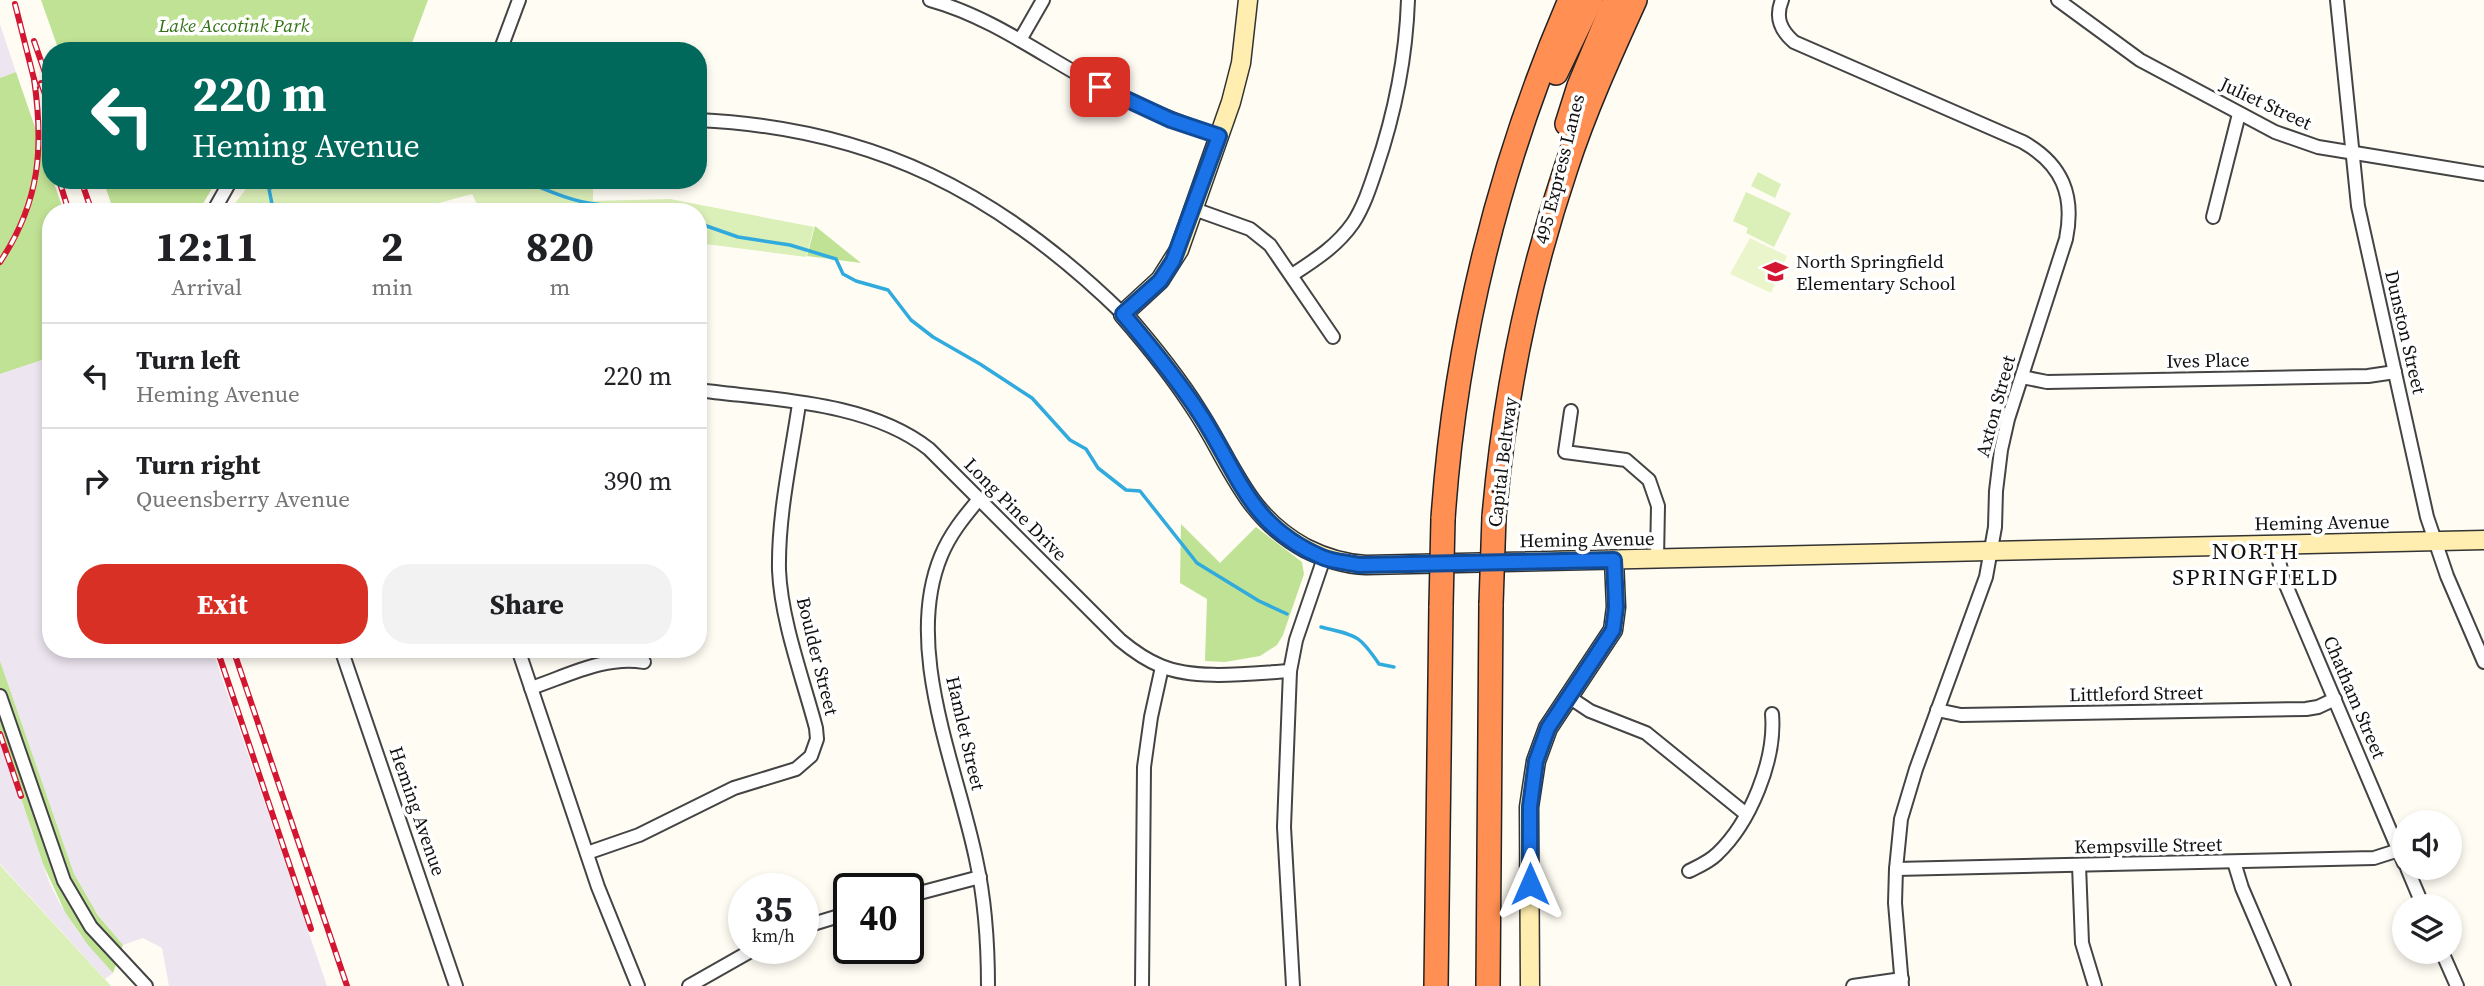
<!DOCTYPE html>
<style>
:root{--surface:#fff;--page:#f2f2f2;--text:#202124;--muted:#757577;--line:#e0e0e0;--accent:#d93025}
body{margin:0;font-family:"Source Serif 4",serif;background:var(--page);color:var(--text);height:100vh;display:flex;flex-direction:column;font-size:26px;white-space:nowrap}
*{box-sizing:border-box;margin:0}
p{font-size:23px;color:var(--muted)}
.icon{flex:none;width:38px;height:38px;fill:none;stroke:currentColor;stroke-width:2;stroke-linecap:round;stroke-linejoin:round}
.map{position:relative;flex:1;overflow:hidden}
.details{position:absolute;left:42px;top:203px;width:665px;height:455px;display:flex;flex-direction:column;background:var(--surface);border-radius:28px;box-shadow:0 4px 10px #0003}
.details>*{flex:none}
.banner{position:absolute;left:42px;top:42px;width:665px;height:147px;border-radius:28px;box-shadow:0 4px 10px #0003;background:#00695c;color:#fff;overflow:hidden}
.controls{position:absolute;left:2392px;top:810px;display:grid;gap:14px}
.controls a{display:grid;place-items:center;width:70px;height:70px;border-radius:50%;background:var(--surface);box-shadow:0 4px 10px #0003;font-size:35px}
.speed{position:absolute;left:728px;top:873px;display:flex;gap:14px;font-size:35px;font-weight:700;text-align:center}
.speed>*{display:grid;place-content:center;width:91px;height:91px;border-radius:50%;background:var(--surface);box-shadow:0 4px 10px #0003;line-height:1}
.speed small{font-size:18px;font-weight:400}
.speed .limit{border:4px solid #111;border-radius:10px;background:#fff;color:#111}
.pin{position:absolute;display:grid;place-items:center;width:60px;height:60px;color:#fff;margin:-30px;border-radius:14px;box-shadow:0 4px 10px #0006}
.me{position:absolute;width:77px;margin:-38px;rotate:0deg;stroke-linejoin:round;filter:drop-shadow(0 0 5px #0008)}
.turn{display:flex;align-items:center;gap:24px;height:147px;padding:0 35px;font-size:32px}
.turn .icon{width:91px;height:91px;stroke-width:2.5}
.turn b{display:block;font-size:49px;line-height:60px}
.eta{display:flex;justify-content:space-evenly;align-items:center;height:119px;text-align:center}
.eta b{font-size:42px;font-weight:700;line-height:49px}
.action{display:flex;gap:14px;margin-top:auto;padding:14px 35px}
.action a{flex:1;height:80px;border-radius:28px;background:var(--accent);color:#fff;font-size:28px;font-weight:700;line-height:80px;text-align:center}
.action a+a{background:var(--page);color:var(--text)}
ul{padding:0;list-style:none}
li{display:flex;align-items:center;gap:21px;height:105px;padding:0 35px;border-top:2px solid var(--line)}
li div{flex:1}
li b{display:block;font-size:26px}
li em{font-style:normal}
.map>svg:first-child{display:block}
</style>
<div class="map">
<svg width="2484" height="986" viewBox="0 0 2484 986">
<rect width="100%" height="100%" fill="#fffcf4"/>
<g fill="#ede5f0">
<polygon points="0,24 16,72 0,78"/>
<polygon points="51,357 51,649 212,649 327,986 169,986 162,948 143,938 123,945 92,907 74,874 0,661 0,374"/>
<polygon points="0,735 49,882 60,904 80,934 113,973 105,979 0,864"/>
</g>
<g fill="#dbefb8">
<polygon points="1758,172 1781,184 1775,198 1751,186"/>
<polygon points="253,180 593,180 593,201 670,199 814,227 806,257 698,243 698,212 481,212 472,194 406,212 228,212"/>
<polygon points="1746,192 1791,213 1774,247 1746,233 1748,228 1733,221"/>
<polygon points="0,865 111,986 0,986"/>
</g>
<g fill="#c0e295">
<polygon points="41,0 428,0 409,51 59,51"/>
<polygon points="16,72 51,174 51,180 53,180 64,212 51,212 51,357 0,374 0,78"/>
<polygon points="103,180 217,180 198,212 114,212"/>
<polygon points="815,226 861,263 807,256"/>
<polygon points="1181,524 1220,563 1256,527 1302,562 1304,574 1283,635 1277,645 1260,656 1225,662 1205,661 1207,599 1180,583"/>
<polygon points="0,661 74,874 97,914 123,945 113,973 88,945 65,912 43,864 0,735"/>
</g>
<polygon fill="#ebf5cb" points="1750,238 1787,256 1771,293 1730,274"/>
<g fill="none" stroke-linecap="round" stroke-linejoin="round">
<g stroke="#31aadd" stroke-width="3.5">
<path d="M522,180C545,189 570,201 595,204C617,207 639,205 660,212"/>
<polyline points="265,212 272,204 269,189 274,186 328,180"/>
<polyline points="698,223 738,237 790,245 836,259 843,274 856,281 888,290 911,320 933,337 980,364 1032,398 1070,440 1086,449 1098,468 1126,490 1140,491 1197,563 1259,601 1287,614"/>
<path d="M1321,627C1356,636 1358,633 1379,664L1394,667"/>
</g>
<defs>
<g id="street">
<path d="M930,0C992,17 1044,57 1101,87C1139,107 1178,122 1219,136"/>
<path d="M1782,0C1775,17 1780,30 1794,42L2023,142C2062,164 2075,195 2066,239L2008,419L2001,450L1996,491L1995,527L1986,577L1916,769L1901,819L1896,869L1895,903L1902,986"/>
<polyline points="2058,0 2140,60 2275,132 2318,147 2484,174"/>
<polyline points="2337,0 2358,206 2427,517 2447,576 2484,662"/>
<polyline points="1020,40 1043,0"/>
<polyline points="500,51 519,0"/>
<path d="M698,120C874,128 999,193 1123,314"/>
<polyline points="1194,209 1250,229 1270,245 1333,337"/>
<polyline points="213,212 231,180"/>
<polyline points="2213,217 2239,114"/>
<path d="M1292,275C1315,260 1337,246 1353,223C1364,206 1370,187 1376,169C1395,113 1406,59 1408,0"/>
<polyline points="2022,377 2047,382 2368,376 2395,372"/>
<path d="M698,390C773,400 868,401 929,449L1120,640C1132,650 1146,660 1161,666C1197,681 1253,673 1290,671"/>
<polyline points="1571,411 1565,452 1626,460 1649,480 1658,506 1657,559"/>
<path d="M979,499C964,517 950,534 941,556C903,648 957,767 976,859C985,900 988,944 988,986"/>
<polyline points="2275,544 2283,578 2404,863"/>
<polyline points="341,649 456,986"/>
<polyline points="518,649 598,887 638,986"/>
<path d="M531,688C567,676 606,655 644,662"/>
<polyline points="0,696 64,881 91,927 146,986"/>
<polyline points="1569,697 1590,711 1646,733 1746,814"/>
<polyline points="1937,710 1961,715 2306,709 2318,707 2335,699"/>
<path d="M587,853L639,835L734,788L796,769L811,756L817,739L816,728C803,679 781,620 779,570C778,515 791,458 799,404"/>
<polyline points="2234,862 2242,888 2284,986"/>
<polyline points="2079,865 2082,943 2095,986"/>
<polyline points="2407,868 2423,906"/>
<polyline points="1896,869 2374,858 2399,850"/>
<path d="M1689,871C1699,866 1709,862 1717,854C1750,823 1776,760 1772,714"/>
<polyline points="908,896 980,877"/>
<polyline points="803,927 849,913"/>
<polyline points="2442,952 2457,986"/>
<polyline points="689,986 756,948"/>
<polyline points="1142,986 1144,767 1151,717 1162,667"/>
<polyline points="1293,986 1284,827 1290,671 1296,640 1324,558"/>
<polyline points="1853,986 1902,979"/>
</g>
<g id="secondary">
<path d="M1248,0L1241,63L1231,102L1179,250L1160,280L1123,314C1150,345 1176,377 1198,412C1233,466 1245,515 1305,548C1325,558 1344,564 1366,565L2484,540"/>
<polyline points="1530,986 1529,807 1536,761 1548,728 1613,630 1616,607 1614,560"/>
</g>
<g id="highway">
<polyline points="1556,73 1591,0"/>
<polyline points="1567,124 1579,86 1615,0"/>
<path d="M1494,517C1504,399 1528,281 1566,168C1585,110 1610,55 1635,0"/>
<path d="M1443,519C1455,341 1499,164 1570,0"/>
<polyline points="1436,986 1441,606"/>
<polyline points="1488,986 1491,604"/>
</g>
</defs>
<use href="#street" stroke="#444" stroke-width="16"/>
<use href="#secondary" stroke="#333" stroke-width="21"/>
<use href="#highway" stroke="#222" stroke-width="26"/>
<use href="#street" stroke="#fff" stroke-width="12"/>
<use href="#secondary" stroke="#ffeeaf" stroke-width="18"/>
<use href="#highway" stroke="#ff8f52" stroke-width="23"/>
<defs>
<g id="rail">
<polyline points="15,4 36,87"/>
<polyline points="34,41 51,90"/>
<polyline points="41,83 51,111"/>
<polyline points="59,180 69,212"/>
<polyline points="81,180 92,212"/>
<path d="M0,262C40,202 44,148 34,79"/>
<polyline points="217,649 311,929"/>
<polyline points="233,649 347,986"/>
<polyline points="0,734 21,796"/>
</g>
</defs>
<use href="#rail" stroke="#d31733" stroke-width="6"/>
<use href="#rail" stroke="#fff" stroke-width="3.5" stroke-dasharray="10" stroke-linecap="butt"/>
<defs>
<g id="highway-bridge">
<polyline points="1491,604 1494,517"/>
<polyline points="1441,606 1443,519"/>
</g>
</defs>
<use href="#highway-bridge" stroke="#222" stroke-width="26" stroke-linecap="butt"/>
<use href="#highway-bridge" stroke="#ff8f52" stroke-width="23"/>
</g>
<g fill="none" stroke-linecap="round" stroke-linejoin="round">
<defs>
<path id="route" d="M1100,87L1171,120L1219,136L1173,261L1160,281L1123,314C1151,347 1178,380 1202,417C1240,477 1250,526 1322,557C1333,562 1347,562 1359,565L1614,560L1616,607L1613,630L1548,728L1536,761L1530,807V884"/>
</defs>
<use href="#route" stroke="#114b97" stroke-width="18"/>
<use href="#route" stroke="#1a73e8" stroke-width="12"/>
</g>
<defs>
<symbol id="school-bare" viewBox="-9 -9 18 18"><path d="M0-5L7-2L0 1L-7-2ZM-4 1L0 2.5L4 1V4Q0 6-4 4Z" fill="#d31733" stroke="#fff" stroke-width="2.5" paint-order="stroke"/></symbol>
</defs>
<g fill-rule="evenodd">
<use href="#school-bare" x="1758" y="254" width="35" height="35"/>
</g>
<g text-anchor="middle" stroke-width="7" stroke-linejoin="round" paint-order="stroke">
<g font-size="19" font-style="italic" fill="#347218" stroke="#fff">
<text x="234" y="32">Lake Accotink Park</text>
</g>
<g font-size="19" fill="#111" stroke="#fff">
<text transform="translate(2266 103) rotate(25)" y="7">Juliet Street</text>
<text transform="translate(1559 169) rotate(-76)" y="7">495 Express Lanes</text>
<text transform="translate(2406 332) rotate(77)" y="7">Dunston Street</text>
<text transform="translate(2208 360) rotate(-1)" y="7">Ives Place</text>
<text transform="translate(1995 406) rotate(-75)" y="7">Axton Street</text>
<text transform="translate(1502 462) rotate(-83)" y="7">Capital Beltway</text>
<text transform="translate(1016 509) rotate(45)" y="7">Long Pine Drive</text>
<text transform="translate(2322 522) rotate(-1)" y="7">Heming Avenue</text>
<text transform="translate(1587 539) rotate(-1)" y="7">Heming Avenue</text>
<text transform="translate(818 656) rotate(76)" y="7">Boulder Street</text>
<text transform="translate(2136 693) rotate(-1)" y="7">Littleford Street</text>
<text transform="translate(2355 697) rotate(67)" y="7">Chatham Street</text>
<text transform="translate(966 733) rotate(77)" y="7">Hamlet Street</text>
<text transform="translate(418 811) rotate(71)" y="7">Heming Avenue</text>
<text transform="translate(2148 845) rotate(-1)" y="7">Kempsville Street</text>
</g>
<g font-size="19" fill="#111" stroke="#fff" text-anchor="start">
<text x="1796" y="268">North Springfield<tspan x="1796" dy="22">Elementary School</tspan></text>
</g>
<g font-size="23" letter-spacing="2" fill="#111" stroke="#fff">
<text x="2256" y="559">NORTH<tspan x="2256" dy="26">SPRINGFIELD</tspan></text>
</g>
</g>
</svg>
<div class="controls">
<a><svg class="icon" aria-label="sound" viewBox="0 0 24 24"><path d="M4 9h4l5-4v14l-5-4H4zM17 9q2 3 0 6"/></svg></a>
<a><svg class="icon" aria-label="layers" viewBox="0 0 24 24"><path d="M12 4l9 5-9 5-9-5zM3 14l9 5 9-5"/></svg></a>
</div>
<div class="speed"><div>35<small>km/h</small></div><div class="limit">40</div></div>
<div class="pin" style="left:1100px;top:87px;background:#d93025"><svg class="icon" aria-label="arrive" viewBox="0 0 24 24"><path d="M6 21V4h12l-3 4 3 4H6"/></svg></div>
<svg class="me" style="left:1530px;top:884px" viewBox="-20 -20 40 40"><path d="M0-17L14 15 0 8-14 15z" fill="#1a73e8" stroke="#fff" stroke-width="4"/></svg>
<div class="banner">
<div class="turn"><svg class="icon" aria-label="left" viewBox="0 0 24 24"><path d="M17 20v-9H6M10 6l-5 5 5 5"/></svg><div><b>220 m</b>Heming Avenue</div></div>
</div>
<section class="details">
<div class="eta">
<div><b>12:11</b><p>Arrival</p></div>
<div><b>2</b><p>min</p></div>
<div><b>820</b><p>m</p></div>
</div>
<ul>
<li><svg class="icon" aria-label="left" viewBox="0 0 24 24"><path d="M17 20v-9H6M10 6l-5 5 5 5"/></svg><div><b>Turn left</b><p>Heming Avenue</p></div><em>220 m</em></li>
<li><svg class="icon" aria-label="right" viewBox="0 0 24 24"><path d="M7 20v-9h11M14 6l5 5-5 5"/></svg><div><b>Turn right</b><p>Queensberry Avenue</p></div><em>390 m</em></li>
</ul>
<div class="action"><a>Exit</a><a>Share</a></div>
</section>
</div>
